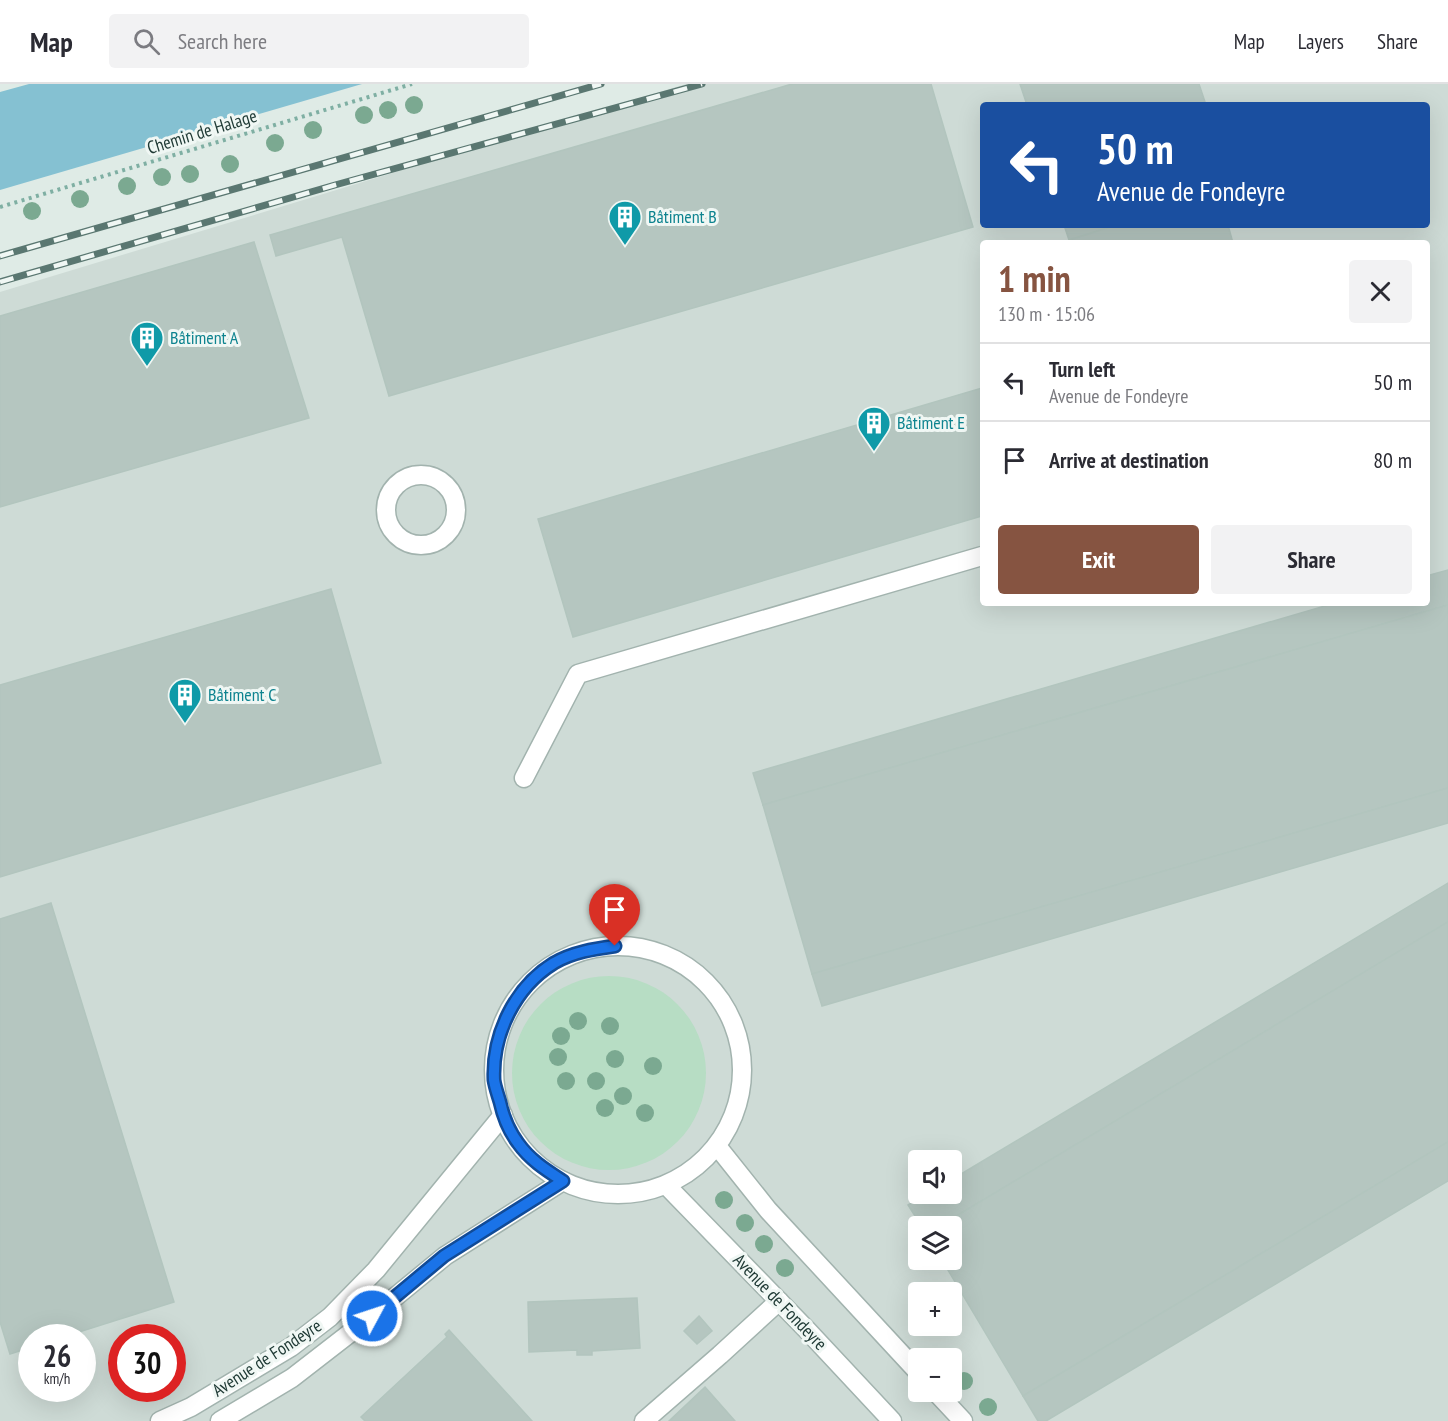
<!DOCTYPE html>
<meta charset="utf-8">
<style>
:root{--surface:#fff;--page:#f2f2f3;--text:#2b2b33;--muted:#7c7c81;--line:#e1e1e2;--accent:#865441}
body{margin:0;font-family:"PT Sans Narrow",sans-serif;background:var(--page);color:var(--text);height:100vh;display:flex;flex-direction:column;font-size:22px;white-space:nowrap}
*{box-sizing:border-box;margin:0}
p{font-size:20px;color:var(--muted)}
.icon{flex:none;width:33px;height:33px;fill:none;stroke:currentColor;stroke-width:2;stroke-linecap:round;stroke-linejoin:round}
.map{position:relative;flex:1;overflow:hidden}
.sheet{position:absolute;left:980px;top:156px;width:450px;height:366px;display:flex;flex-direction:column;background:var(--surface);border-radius:6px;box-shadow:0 6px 24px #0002}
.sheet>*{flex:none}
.hud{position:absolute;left:980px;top:18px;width:450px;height:126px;border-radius:6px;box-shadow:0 6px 24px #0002;background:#1a4fa0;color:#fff;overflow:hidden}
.controls{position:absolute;left:908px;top:1066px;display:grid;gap:12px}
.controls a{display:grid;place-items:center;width:54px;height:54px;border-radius:6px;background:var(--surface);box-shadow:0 6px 24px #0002;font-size:30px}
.speed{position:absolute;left:18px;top:1240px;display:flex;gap:12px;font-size:30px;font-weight:700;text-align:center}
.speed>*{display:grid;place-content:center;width:78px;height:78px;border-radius:50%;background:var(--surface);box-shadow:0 6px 24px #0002;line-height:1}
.speed small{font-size:15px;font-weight:400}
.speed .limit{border:9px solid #d22;background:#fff;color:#111}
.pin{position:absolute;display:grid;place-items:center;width:51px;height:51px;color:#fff;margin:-62px -26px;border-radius:50% 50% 50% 0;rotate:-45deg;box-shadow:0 0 6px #0007}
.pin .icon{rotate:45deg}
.me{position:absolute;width:66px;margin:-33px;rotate:50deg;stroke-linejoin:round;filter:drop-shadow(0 0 4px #0008)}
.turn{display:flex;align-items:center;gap:21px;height:126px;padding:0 18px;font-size:27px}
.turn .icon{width:78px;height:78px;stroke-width:2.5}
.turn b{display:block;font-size:42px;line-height:51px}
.round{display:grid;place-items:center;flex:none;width:63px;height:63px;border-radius:6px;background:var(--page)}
.overview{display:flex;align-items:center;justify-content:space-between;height:102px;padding:0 18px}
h1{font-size:36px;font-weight:700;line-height:45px;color:var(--accent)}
.primary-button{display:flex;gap:12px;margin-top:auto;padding:12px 18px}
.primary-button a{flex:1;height:69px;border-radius:6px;background:var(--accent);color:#fff;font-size:24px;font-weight:700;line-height:69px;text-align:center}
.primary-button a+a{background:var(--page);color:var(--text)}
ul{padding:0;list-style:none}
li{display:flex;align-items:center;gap:18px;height:78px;padding:0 18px;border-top:2px solid var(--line)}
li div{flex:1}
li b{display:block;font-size:22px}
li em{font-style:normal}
header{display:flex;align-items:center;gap:36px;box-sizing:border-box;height:84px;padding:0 30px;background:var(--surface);border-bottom:2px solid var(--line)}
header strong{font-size:28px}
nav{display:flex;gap:33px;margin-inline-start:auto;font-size:21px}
.search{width:420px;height:54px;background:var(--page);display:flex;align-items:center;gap:15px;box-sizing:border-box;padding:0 21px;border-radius:6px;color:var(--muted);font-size:22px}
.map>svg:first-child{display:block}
</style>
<header>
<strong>Map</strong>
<div class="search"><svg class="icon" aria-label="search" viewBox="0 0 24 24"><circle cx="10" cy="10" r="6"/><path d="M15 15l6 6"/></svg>Search here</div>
<nav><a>Map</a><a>Layers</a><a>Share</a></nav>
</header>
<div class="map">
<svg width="1448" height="1337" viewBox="0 0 1448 1337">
<rect width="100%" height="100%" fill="#dfebe6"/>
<path fill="#cedbd6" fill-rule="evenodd" d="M686,0H1448V1337H0V208ZM982,21H1426V141H982ZM982,159H1426V519H982ZM918,1077H951V1110H918ZM918,1143H951V1176H918ZM918,1209H951V1242H918ZM32,1254H82V1305H32ZM122,1254H172V1305H122ZM918,1275H951V1308H918Z"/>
<circle fill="#b7ddc4" cx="609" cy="989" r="97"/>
<polygon fill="#85c1d2" points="29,0 362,0 0,106 0,8"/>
<g fill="#b5c6c0" stroke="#b2c5be" stroke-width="1.5">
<polygon points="792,0 931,0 973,143 389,312 342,153 276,172 270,151"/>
<polygon points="1020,0 1199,0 1206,21 1027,21"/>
<polygon points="1064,141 1116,141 1069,156"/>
<polygon points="1116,141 1228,141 1233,159 1061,159"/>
<polygon points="254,158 309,334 0,423 0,232"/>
<polygon points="982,304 982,432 573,553 538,435"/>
<polygon points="1448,486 1448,521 763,721 753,689 1335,519 1426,519 1426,492"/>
<polygon points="331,505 381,679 0,793 0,601"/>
<polygon points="1448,521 1448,704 812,890 763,721"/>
<polygon points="1448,704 1448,739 822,922 812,890"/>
<polygon points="1448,799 1448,838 938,1143 922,1143 908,1121 927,1110 951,1110 951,1096"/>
<polygon points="51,819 174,1218 60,1254 32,1254 32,1263 10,1270 0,1238 0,835"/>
<polygon points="1448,838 1448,1058 1023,1312 942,1176 951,1176 951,1143 938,1143"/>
<polygon points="1448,1058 1448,1097 1046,1337 1038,1337 1023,1312"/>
<polygon points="637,1214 640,1264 592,1267 592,1271 577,1271 577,1266 529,1268 528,1218"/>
<polygon points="699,1232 712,1247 697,1260 684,1247"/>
<polygon points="449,1246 532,1337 365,1337 361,1333 447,1253 445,1250"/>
<polygon points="705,1303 735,1337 669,1337"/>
</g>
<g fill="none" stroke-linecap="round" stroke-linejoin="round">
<defs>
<g id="minor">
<circle cx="421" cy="426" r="35"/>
<polyline points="524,694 578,590 982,472"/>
<circle cx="618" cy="986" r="124"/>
<polyline points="717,1062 768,1126 918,1288"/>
<polyline points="666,1101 807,1246 892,1337"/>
<polyline points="936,1308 963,1337"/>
<polyline points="160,1337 191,1323 291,1263 330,1233 376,1186 503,1031"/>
<polyline points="220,1337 292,1294 372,1232 445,1172 563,1097"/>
<polyline points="644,1337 720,1271 779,1217"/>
</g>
</defs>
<use href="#minor" stroke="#a2b3ae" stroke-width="21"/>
<polyline stroke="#7fafa3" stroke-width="4" stroke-dasharray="3 4.5" stroke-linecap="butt" points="0,123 412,0"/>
<use href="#minor" stroke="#fff" stroke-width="18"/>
<defs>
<g id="rail">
<polyline points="0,172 601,0"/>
<polyline points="0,198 335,101 702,0"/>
</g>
</defs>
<use href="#rail" stroke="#5a7771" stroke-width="7"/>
<use href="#rail" stroke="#f0f7f4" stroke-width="4.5" stroke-dasharray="14" stroke-linecap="butt"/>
</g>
<g fill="#7ba991">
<circle cx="414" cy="21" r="9"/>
<circle cx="388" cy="26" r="9"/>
<circle cx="364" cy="31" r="9"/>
<circle cx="313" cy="46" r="9"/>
<circle cx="275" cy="59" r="9"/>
<circle cx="230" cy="80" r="9"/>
<circle cx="190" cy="90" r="9"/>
<circle cx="162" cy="93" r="9"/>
<circle cx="127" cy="102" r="9"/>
<circle cx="80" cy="115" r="9"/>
<circle cx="32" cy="127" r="9"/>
<circle cx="578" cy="937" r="9"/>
<circle cx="610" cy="942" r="9"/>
<circle cx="561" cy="952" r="9"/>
<circle cx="558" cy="973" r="9"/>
<circle cx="615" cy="975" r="9"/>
<circle cx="653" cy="982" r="9"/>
<circle cx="566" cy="997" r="9"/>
<circle cx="596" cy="997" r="9"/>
<circle cx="623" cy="1012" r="9"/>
<circle cx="605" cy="1024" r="9"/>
<circle cx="645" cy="1029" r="9"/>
<circle cx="724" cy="1116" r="9"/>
<circle cx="745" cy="1139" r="9"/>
<circle cx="764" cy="1160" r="9"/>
<circle cx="785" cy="1184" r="9"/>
<circle cx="964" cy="1297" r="9"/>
<circle cx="988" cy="1323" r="9"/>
</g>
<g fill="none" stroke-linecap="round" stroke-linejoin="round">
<defs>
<path id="route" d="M372,1232L444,1172L563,1097C546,1086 530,1076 518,1059C509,1047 503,1032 500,1018C498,1011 495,1003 494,996C492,950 515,903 554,879C573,868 594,865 615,862"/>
</defs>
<use href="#route" stroke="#114b97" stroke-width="15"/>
<use href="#route" stroke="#1a73e8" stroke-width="10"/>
</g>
<defs>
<symbol id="building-pin" viewBox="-11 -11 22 30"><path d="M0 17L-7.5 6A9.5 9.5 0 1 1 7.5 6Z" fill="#0f9aa8" stroke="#f0f7f4"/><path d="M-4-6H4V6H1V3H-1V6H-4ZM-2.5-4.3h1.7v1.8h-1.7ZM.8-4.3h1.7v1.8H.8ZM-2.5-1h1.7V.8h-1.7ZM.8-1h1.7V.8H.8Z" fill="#fff"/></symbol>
</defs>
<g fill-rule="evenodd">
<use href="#building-pin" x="606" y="114" width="38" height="52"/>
<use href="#building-pin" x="128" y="235" width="38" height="52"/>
<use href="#building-pin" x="855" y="320" width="38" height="52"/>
<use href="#building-pin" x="166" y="592" width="38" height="52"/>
</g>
<g text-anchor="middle" stroke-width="6" stroke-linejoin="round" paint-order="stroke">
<g font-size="18" fill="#203b36" stroke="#f0f7f4">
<text transform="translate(202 48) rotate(-17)" y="6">Chemin de Halage</text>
<text transform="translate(780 1218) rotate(46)" y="6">Avenue de Fondeyre</text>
<text transform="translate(267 1274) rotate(-33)" y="6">Avenue de Fondeyre</text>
</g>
<g font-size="18" fill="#0d838f" stroke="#f0f7f4" text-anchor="start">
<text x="648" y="139">Bâtiment B</text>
<text x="170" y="260">Bâtiment A</text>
<text x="897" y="345">Bâtiment E</text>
<text x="208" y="617">Bâtiment C</text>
</g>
</g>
</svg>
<div class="controls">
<a><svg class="icon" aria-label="sound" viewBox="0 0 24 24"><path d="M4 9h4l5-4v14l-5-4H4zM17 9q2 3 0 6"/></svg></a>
<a><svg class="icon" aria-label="layers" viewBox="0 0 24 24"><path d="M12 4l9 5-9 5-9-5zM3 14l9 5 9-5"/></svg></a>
<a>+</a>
<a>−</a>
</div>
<div class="speed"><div>26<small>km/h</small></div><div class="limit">30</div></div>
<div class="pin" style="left:615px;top:862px;background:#d93025"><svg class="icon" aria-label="arrive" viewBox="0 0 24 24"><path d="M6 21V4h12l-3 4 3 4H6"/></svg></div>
<svg class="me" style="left:372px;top:1232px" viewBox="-20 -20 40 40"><circle r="17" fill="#1a73e8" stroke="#fff" stroke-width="3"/><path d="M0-11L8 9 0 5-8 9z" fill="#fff"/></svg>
<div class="hud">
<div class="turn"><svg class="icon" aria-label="left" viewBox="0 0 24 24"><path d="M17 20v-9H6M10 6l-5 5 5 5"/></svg><div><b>50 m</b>Avenue de Fondeyre</div></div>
</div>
<section class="sheet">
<div class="overview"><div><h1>1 min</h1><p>130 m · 15:06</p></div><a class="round"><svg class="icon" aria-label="close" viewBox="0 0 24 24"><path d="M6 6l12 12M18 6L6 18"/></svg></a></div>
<ul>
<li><svg class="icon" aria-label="left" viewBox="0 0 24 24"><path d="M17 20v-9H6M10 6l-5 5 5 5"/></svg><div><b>Turn left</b><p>Avenue de Fondeyre</p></div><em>50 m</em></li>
<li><svg class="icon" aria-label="arrive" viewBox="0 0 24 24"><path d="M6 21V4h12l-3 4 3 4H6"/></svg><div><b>Arrive at destination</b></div><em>80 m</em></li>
</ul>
<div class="primary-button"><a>Exit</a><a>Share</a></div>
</section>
</div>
